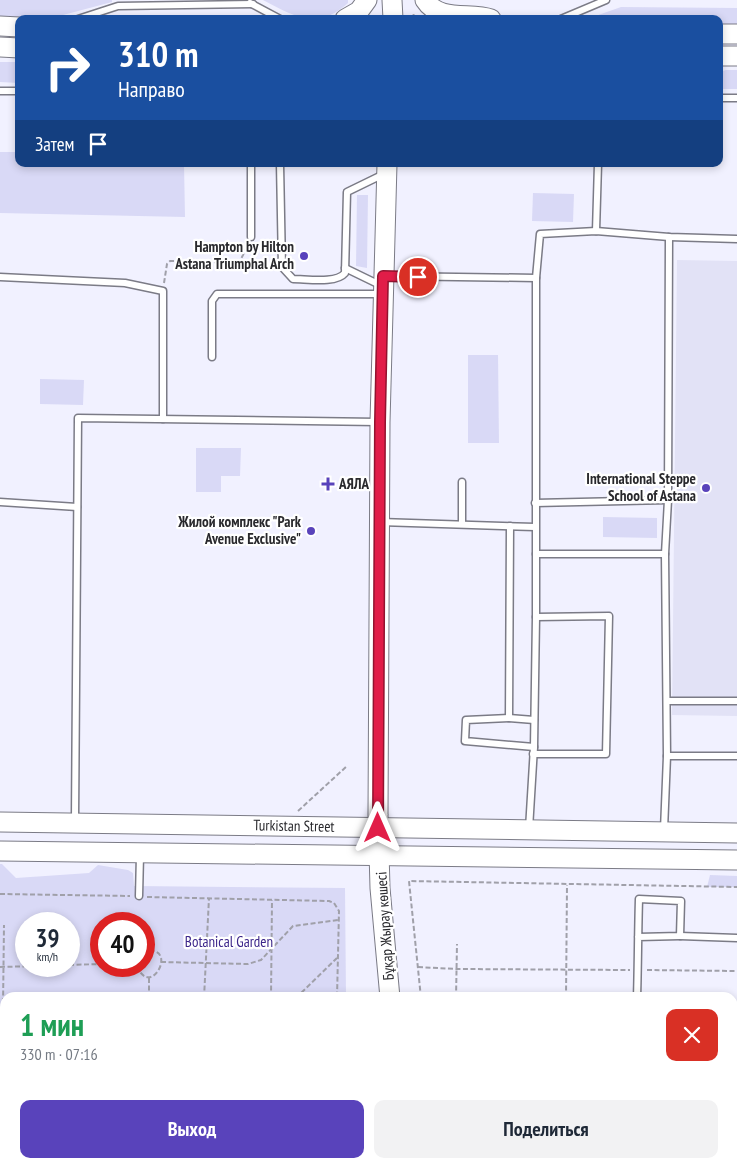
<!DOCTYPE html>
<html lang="ru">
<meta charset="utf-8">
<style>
:root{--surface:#fff;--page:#f2f2f3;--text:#1f2937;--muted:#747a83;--accent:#5943bb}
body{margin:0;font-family:"PT Sans Narrow",sans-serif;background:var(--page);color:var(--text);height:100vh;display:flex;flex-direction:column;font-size:19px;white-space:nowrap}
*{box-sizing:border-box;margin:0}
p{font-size:16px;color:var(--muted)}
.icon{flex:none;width:28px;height:28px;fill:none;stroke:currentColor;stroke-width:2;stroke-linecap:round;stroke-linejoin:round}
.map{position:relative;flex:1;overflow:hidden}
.panel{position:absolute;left:0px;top:992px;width:738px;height:176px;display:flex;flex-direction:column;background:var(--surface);border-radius:15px 15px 0 0;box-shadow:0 2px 8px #0003}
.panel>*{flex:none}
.banner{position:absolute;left:15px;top:15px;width:708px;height:152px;border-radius:10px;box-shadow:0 2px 8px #0003;background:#1a4fa0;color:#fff;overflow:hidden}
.speed{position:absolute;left:15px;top:912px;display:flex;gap:10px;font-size:25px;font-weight:700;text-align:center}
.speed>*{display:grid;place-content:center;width:65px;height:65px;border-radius:50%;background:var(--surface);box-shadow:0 2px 8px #0003;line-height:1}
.speed small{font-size:12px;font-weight:400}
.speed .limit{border:8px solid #d22;background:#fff;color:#111}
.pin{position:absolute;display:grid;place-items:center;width:42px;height:42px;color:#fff;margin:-21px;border:2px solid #fff;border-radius:50%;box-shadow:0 1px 5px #0007}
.me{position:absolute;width:55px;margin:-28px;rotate:0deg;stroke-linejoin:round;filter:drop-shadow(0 0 4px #0008)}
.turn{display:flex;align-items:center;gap:18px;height:105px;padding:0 20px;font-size:22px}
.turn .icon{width:65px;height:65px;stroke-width:2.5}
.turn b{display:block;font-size:35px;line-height:42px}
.then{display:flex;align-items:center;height:48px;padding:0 20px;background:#0003;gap:10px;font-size:19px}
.round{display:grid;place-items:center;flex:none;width:52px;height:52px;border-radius:10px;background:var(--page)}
.overview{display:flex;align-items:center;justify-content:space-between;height:85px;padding:0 20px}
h1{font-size:30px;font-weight:800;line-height:38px;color:#1e9e55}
.action{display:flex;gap:10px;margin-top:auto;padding:10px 20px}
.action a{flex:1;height:58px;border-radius:10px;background:var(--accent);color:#fff;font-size:20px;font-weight:800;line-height:58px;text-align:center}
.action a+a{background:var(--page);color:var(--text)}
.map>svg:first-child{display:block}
</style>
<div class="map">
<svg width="737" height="1168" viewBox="0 0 737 1168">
<rect width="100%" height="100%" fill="#f1f1ff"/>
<polygon fill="#e2e2f6" points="677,260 737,261 737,716 672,715"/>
<g fill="#d9d9f6" fill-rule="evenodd">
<polygon points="0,0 112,0 112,2 48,19 0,20"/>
<path d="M263,0H348V3C317,31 296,17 263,0Z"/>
<polygon points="621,7 737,8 737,30 719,30 719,19 587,19"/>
<polygon points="0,62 19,62 19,83 0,82"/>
<polygon points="726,70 737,70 737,89 719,89 719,72"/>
<polygon points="0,152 19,152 19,164 184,164 185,217 0,213"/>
<polygon points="533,193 574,194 573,222 532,221"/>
<polygon points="357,195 368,195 367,268 356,266"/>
<polygon points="468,355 498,355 499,443 468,443"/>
<polygon points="40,379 84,380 83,405 40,404"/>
<polygon points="196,448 241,448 240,476 221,476 221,492 196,492"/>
<polygon points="603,517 657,518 657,538 603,537"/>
<path d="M0,864H2L16,878L89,873L98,865L128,870L133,873L134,886L345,888L346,997L5,998V1164H357L358,1168H0ZM26,924H69V966H26ZM101,924H144V966H101Z"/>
<polygon points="710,875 737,876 737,887 707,887"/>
<polygon points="733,1148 737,1148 737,1168 646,1168 646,1164 732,1164"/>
<rect x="462" y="1164" width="162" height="4"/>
</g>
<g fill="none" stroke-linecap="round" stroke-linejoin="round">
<defs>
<g id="lane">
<polyline points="250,3 280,19"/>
<polyline points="78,19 118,6 253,4"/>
<polyline points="561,19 606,0"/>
<polyline points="0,91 19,91"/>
<polyline points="719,98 737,98"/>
<path d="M280,164L282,267L293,279C307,279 336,284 345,273L347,192L384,174"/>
<polyline points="596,231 598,164"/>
<polyline points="251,237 251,164"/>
<polyline points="345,268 380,285"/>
<polyline points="387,276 536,278"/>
<polyline points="0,277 125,283 163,291 163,419"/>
<polyline points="212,357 212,301 217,294 381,294"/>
<polyline points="0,502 77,507"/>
<polyline points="535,503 668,500"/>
<polyline points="380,522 535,527"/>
<polyline points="462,524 462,482"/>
<polyline points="536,554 665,554"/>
<polyline points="668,701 737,701"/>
<polyline points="509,718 510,526"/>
<polyline points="534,747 465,741 466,720 509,718 534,720"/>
<polyline points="533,754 606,754 609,616 536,617"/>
<polyline points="667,756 737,756"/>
<polyline points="75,820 78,418 378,422"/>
<polyline points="529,829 534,747 536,617 536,278 540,234 596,231 669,237 737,239"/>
<polyline points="664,830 667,756 665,554 668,500 669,237"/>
<polyline points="139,896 140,855"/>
<polyline points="680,936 737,938"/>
<path d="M637,998C638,965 638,932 639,899L681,901L680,936L638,937"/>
<polyline points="635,1168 636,1164"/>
</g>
<g id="secondary">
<polyline points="392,0 393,19"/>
<path d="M425,0C439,22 470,12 491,19"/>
<polyline points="345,19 359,11 367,0"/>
<polyline points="0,26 19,27"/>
<polyline points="719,34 737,34"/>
<polyline points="0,47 19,48"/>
<polyline points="719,56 737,56"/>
<polyline points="387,164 380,422 378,815 380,888 390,998"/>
<polyline points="0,822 737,833"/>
<polyline points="0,851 737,860"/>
<polyline points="405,1164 405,1168"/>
</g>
</defs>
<use href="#lane" stroke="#7b7b86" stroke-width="9"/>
<use href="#secondary" stroke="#7b7b86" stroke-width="21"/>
<g stroke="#a0a0a9" stroke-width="2" stroke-dasharray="5 2.5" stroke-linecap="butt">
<polyline points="413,19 414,12"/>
<polyline points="164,283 167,264 170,261 236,263 240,261 248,245"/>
<polyline points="298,811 347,766"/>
<polyline points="0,894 130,896"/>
<polyline points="147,897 329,901 334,903 339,911 337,998"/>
<polyline points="144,944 147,951"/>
<polyline points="161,962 248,964 261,960 293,926 338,920"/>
<polyline points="69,965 101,964"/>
<path d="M137,966C151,1001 180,943 144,952"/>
<polyline points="0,967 38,966"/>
<polyline points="418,967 457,969 630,970"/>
<polyline points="647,970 737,971"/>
<polyline points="149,998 149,976"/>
<polyline points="204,998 209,898"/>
<polyline points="271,998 272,900"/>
<polyline points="296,998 337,958"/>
<polyline points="421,998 409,881 737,887"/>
<polyline points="456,998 457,944"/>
<polyline points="566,998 567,885"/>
<polyline points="0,1029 5,1033"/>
<polyline points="0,1073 5,1073"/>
<polyline points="152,1164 155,1168"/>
<polyline points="355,1164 355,1168"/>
<polyline points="438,1164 439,1168"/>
<polyline points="1,1168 4,925"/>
<polyline points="119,1168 123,1164"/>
<polyline points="335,1168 336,1164"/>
<polyline points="454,1168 454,1164"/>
</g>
<use href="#lane" stroke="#fff" stroke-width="6"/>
<use href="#secondary" stroke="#fff" stroke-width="19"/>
</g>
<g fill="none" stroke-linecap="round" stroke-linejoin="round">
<defs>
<polyline id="route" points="378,828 380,422 383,276 418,277"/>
</defs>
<use href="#route" stroke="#92132f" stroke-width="12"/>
<use href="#route" stroke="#e11d48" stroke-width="9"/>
</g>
<g fill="#5943bb" stroke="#fff" stroke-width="2">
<circle cx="304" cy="256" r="5"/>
<path d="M325.5 476.5h5v5h5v5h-5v5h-5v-5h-5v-5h5z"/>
<circle cx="706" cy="488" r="5"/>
<circle cx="311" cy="531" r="5"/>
</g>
<g text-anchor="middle" stroke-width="4.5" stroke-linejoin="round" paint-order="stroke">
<g font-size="15" font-weight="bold" fill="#29292d" stroke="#fff" text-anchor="end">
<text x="294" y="252">Hampton by Hilton<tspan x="294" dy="17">Astana Triumphal Arch</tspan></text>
<text x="696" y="484">International Steppe<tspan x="696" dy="17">School of Astana</tspan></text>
<text x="339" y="489" text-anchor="start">АЯЛА</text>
<text x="301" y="527">Жилой комплекс "Park<tspan x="301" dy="17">Avenue Exclusive"</tspan></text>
</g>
<g font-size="15" fill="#29292d" stroke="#fff">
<text transform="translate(294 826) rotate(1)" y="5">Turkistan Street</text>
<text transform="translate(385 926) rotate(-94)" y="5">Бұқар Жырау көшесі</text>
</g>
<g font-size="15" fill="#3c268a" stroke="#fff">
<text x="229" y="947">Botanical Garden</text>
</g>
</g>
</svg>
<div class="speed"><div>39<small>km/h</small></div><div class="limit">40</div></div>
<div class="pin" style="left:418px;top:277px;background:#d93025"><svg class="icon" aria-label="arrive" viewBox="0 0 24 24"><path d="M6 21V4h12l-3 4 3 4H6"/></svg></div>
<svg class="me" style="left:378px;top:828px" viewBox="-20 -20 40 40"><path d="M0-17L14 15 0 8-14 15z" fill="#e11d48" stroke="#fff" stroke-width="4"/></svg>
<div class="banner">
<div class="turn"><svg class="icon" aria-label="right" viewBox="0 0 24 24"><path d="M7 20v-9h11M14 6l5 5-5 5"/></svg><div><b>310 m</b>Направо</div></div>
<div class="then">Затем<svg class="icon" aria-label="arrive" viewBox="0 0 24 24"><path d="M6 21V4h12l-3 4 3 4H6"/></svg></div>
</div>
<section class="panel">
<div class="overview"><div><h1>1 мин</h1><p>330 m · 07:16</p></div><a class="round" style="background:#d93025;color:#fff"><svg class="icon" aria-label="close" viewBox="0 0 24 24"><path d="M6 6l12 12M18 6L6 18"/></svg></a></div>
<div class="action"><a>Выход</a><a>Поделиться</a></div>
</section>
</div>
